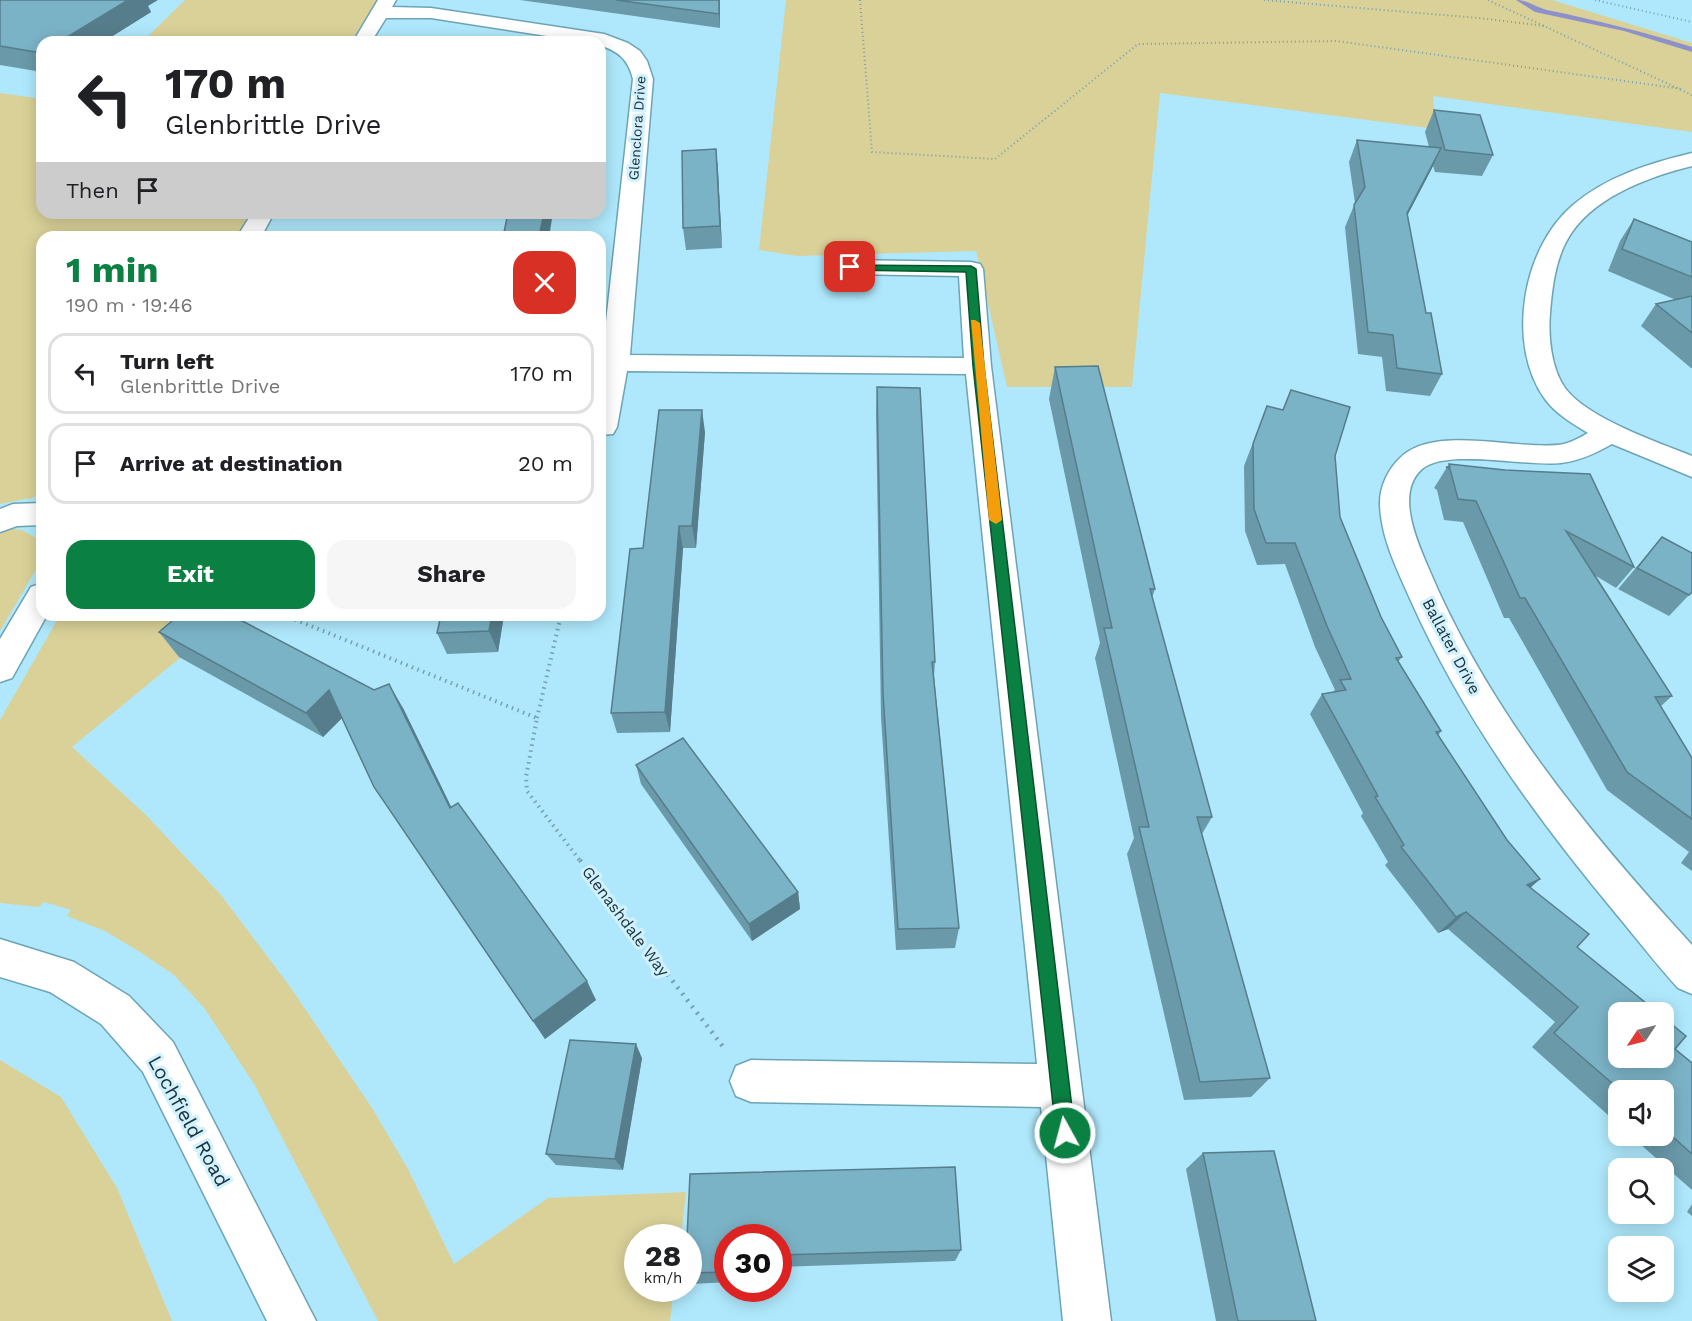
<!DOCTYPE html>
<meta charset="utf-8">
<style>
:root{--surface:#fff;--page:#f6f6f6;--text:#202124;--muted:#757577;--line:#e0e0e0;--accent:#0b8043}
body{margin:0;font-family:"Work Sans",sans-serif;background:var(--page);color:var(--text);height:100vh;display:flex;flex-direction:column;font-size:22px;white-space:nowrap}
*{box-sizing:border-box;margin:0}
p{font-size:20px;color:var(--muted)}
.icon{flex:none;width:33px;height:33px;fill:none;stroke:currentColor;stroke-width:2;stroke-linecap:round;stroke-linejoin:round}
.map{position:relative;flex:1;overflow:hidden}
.side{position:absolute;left:36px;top:231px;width:570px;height:390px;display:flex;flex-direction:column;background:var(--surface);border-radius:18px;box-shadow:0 3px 15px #0003}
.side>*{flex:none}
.guide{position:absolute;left:36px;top:36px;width:570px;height:183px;border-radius:18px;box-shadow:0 3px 15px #0003;background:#fff;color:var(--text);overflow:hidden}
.needle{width:39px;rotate:235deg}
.fabs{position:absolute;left:1608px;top:1002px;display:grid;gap:12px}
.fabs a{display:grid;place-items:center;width:66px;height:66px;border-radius:12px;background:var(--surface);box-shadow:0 3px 15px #0003;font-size:30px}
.speed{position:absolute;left:624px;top:1224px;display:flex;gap:12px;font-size:30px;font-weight:700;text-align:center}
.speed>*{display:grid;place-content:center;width:78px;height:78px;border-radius:50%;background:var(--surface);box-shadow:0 3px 15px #0003;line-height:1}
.speed small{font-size:15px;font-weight:400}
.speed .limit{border:9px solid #d22;background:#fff;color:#111}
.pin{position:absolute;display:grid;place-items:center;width:51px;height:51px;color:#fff;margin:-26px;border-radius:12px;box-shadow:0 3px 9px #0006}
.me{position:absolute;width:66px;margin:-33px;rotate:353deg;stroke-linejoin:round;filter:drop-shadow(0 0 4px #0008)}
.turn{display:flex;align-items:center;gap:21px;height:126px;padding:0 30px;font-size:27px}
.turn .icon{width:78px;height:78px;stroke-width:2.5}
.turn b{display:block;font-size:42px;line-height:51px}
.then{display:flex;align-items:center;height:57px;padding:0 30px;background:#0003;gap:12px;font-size:22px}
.round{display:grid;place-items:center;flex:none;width:63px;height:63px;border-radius:18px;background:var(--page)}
.summary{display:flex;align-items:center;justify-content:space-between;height:102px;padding:0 30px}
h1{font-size:36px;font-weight:700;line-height:45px;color:var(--accent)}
.action{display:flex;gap:12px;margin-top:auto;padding:12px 30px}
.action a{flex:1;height:69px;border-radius:18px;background:var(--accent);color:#fff;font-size:24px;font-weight:700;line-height:69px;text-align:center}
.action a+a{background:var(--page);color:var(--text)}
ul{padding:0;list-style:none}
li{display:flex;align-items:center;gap:18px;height:81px;margin:0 12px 9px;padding:0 18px;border:3px solid var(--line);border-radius:18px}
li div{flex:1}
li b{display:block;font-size:22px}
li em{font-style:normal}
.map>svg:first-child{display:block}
</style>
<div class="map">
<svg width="1692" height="1321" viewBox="0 0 1692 1321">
<rect width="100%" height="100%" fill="#afe8fc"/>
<g fill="#d9d198">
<polygon points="185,0 378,0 354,42 142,42"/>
<polygon points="786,0 1552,0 1692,43 1692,132 1433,96 1436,129 1160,93 1132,387 1007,387 976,251 797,256 759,250"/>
<polygon points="0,93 42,99 42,213 251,213 237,237 42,237 42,496 33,497 0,530 31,498 0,504"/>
<polygon points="13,529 22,530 36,538 42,537 41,561 0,631 0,532"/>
<polygon points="60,615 232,615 72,747 146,815 221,895 291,988 372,1108 408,1169 454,1264 548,1198 686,1192 681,1237 638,1238 638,1288 674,1289 670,1321 378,1321 254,1084 205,1009 174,975 140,952 105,931 67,916 71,910 44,902 39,907 0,903 0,720"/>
<polygon points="0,1060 61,1097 117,1188 172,1321 0,1321"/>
</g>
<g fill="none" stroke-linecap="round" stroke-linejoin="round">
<path fill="#8d91c9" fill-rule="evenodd" d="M1516,0C1528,0 1535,7 1547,10C1596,20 1644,32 1692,47V52L1624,31L1535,12Z"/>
<defs>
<g id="minor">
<path d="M378,0H396L392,7L431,8L604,34L628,43L640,51L647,61L653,79L630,355L964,358L959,276L850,274L842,272L838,267L842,262L850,260L971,262L980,264L983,269L991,366L1111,1321H1063L1041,1107L751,1102L736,1096L730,1081L736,1066L751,1060L1037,1064L966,374L627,371L617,427L613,434L600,435V376L633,79C628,59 619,52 600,45V42H586L431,18H386L371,42H353Z"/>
<path d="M1692,153V166C1648,177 1589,198 1566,242C1555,263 1552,289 1550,313C1548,336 1551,368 1565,388C1587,418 1657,442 1692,456V477L1612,444C1596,453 1579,461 1561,463C1528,467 1446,448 1422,469C1395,493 1417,541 1428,567C1488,710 1588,832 1692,945V994L1678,988C1656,964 1637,939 1617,915C1536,818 1463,717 1411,601C1398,571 1380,537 1380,502C1380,487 1388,469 1400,458C1435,423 1520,452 1564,444C1572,442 1581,437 1588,433C1573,424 1556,414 1545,399C1506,345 1522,249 1572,206C1605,177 1650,163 1692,153Z"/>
<polygon points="252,213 274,213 261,237 237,237"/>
<polygon points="42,503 42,525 17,526 0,532 0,509 13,504"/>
<polygon points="42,583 42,615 47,615 12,678 0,682 0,639 31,587"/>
<polygon points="0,939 74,962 129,996 173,1042 316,1321 267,1321 143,1072 101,1024 50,992 0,977"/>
</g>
</defs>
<use href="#minor" stroke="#6ca4b6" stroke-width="3"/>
<g stroke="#75a1b0" stroke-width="2" stroke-dasharray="1 3" stroke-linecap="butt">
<polyline points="860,0 872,152 995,159 1138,44 1337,41 1682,89"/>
<polyline points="1264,0 1479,18 1545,26"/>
<polyline points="1488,0 1692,95"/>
<polyline points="1595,0 1692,22"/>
</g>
<g stroke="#75a1b0" stroke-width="4" stroke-dasharray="1.5 4.5" stroke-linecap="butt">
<polyline points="284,615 537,718 526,777 527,791 581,862"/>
<polyline points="537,718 561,615"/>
</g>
<polyline stroke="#75a1b0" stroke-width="4.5" stroke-dasharray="2 6" stroke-linecap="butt" points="580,860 724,1048"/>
<use href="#minor" fill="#fff" fill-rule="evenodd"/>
</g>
<g fill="#6a9aaa">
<polygon points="0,0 148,6 151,12 103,42 42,42 42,72 0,65"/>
<polygon points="520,0 720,0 720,28"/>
<polygon points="1434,110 1493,155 1482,176 1435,172 1433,166 1407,216 1426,313 1442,374 1430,396 1386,391 1382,357 1358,354 1345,227 1355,203 1349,162 1357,140 1429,147 1425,132"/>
<polygon points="716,149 718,171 722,248 686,250 683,228"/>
<polygon points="1634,219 1692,242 1692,368 1691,368 1641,326 1656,304 1676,300 1608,271 1620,241"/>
<polygon points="1055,367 1155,589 1152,598 1212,817 1202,834 1270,1078 1251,1097 1184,1100 1127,854 1134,838 1095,658 1100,643 1049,399"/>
<polygon points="877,387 935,662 934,676 959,928 955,948 896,950 881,717 876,414"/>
<polygon points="1291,390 1335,456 1340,517 1381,617 1402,657 1398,662 1441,731 1438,736 1507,840 1540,879 1531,887 1577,947 1675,1049 1692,1063 1692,1190 1631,1136 1664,1136 1664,1090 1618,1090 1618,1124 1532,1047 1555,1022 1448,929 1438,933 1385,865 1388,862 1361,816 1363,813 1310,714 1322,694 1333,692 1335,690 1315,647 1285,564 1257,565 1245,531 1244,466 1267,406 1283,410"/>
<polygon points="705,432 696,548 683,548 670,732 617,733 611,713"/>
<polygon points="1449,464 1634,567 1616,588 1596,576 1672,696 1661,706 1692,758 1692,871 1681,863 1689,852 1607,790 1509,618 1504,618 1463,522 1444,520 1437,490 1434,488"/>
<polygon points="1662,537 1689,595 1669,616 1618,589"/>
<polygon points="504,615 498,652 447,654 437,633"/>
<polygon points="159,632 403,708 451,807 596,1000 545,1039 374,787 342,718 323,737 179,657"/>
<polygon points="636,765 798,892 800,909 752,941 641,784"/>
<polygon points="642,1058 623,1170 556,1165 546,1154"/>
<polygon points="1203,1153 1316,1321 1216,1321 1186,1169"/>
<polygon points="955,1167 961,1250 955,1261 778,1267 778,1238 728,1238 728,1282 693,1284 688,1278 688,1238 687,1238 690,1174"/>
<polygon points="1692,1204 1692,1216 1687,1212"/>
</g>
<g fill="#567d8b">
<polygon points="128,0 158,0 148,6 151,12 103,42 59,42"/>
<polygon points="719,0 720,0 720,28 719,14"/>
<polygon points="1441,148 1431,170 1397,235 1407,213"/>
<polygon points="716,149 718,171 722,248 720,226"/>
<polygon points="544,213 553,213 549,237 539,237"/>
<polygon points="702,410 705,432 696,548 692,526"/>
<polygon points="679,526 683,548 670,732 665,712"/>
<polygon points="492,615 504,615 498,652 489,631"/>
<polygon points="389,684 403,708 463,831 450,808"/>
<polygon points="329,690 345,715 323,737 306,713"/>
<polygon points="1540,879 1521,896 1527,885"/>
<polygon points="798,892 800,909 752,941 749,924"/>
<polygon points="1466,912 1448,929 1438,933 1456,917"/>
<polygon points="587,981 596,1000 545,1039 533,1021"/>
<polygon points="636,1044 642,1058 623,1170 615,1159"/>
</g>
<g fill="#7bb3c6" stroke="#567d8b" stroke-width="1.5">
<polygon points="1,0 128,0 59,42 42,42 42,53 0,46 0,1"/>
<polygon points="616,0 719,0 719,14"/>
<polygon points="1434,110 1480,115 1493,155 1445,150"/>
<polygon points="1357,140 1441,148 1407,213 1426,313 1431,313 1442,374 1397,368 1393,335 1368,332 1354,205 1365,187"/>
<polygon points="716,149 720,226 683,228 682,151"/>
<polygon points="508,213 544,213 539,237 503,237"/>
<polygon points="1634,219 1692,242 1692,277 1622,249"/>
<polygon points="1692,296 1692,333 1656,304"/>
<polygon points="1098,366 1155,589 1150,589 1212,817 1197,817 1270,1078 1200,1082 1139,827 1149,827 1104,628 1112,628 1055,367"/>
<polygon points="877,387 920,388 935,662 932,662 959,928 898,929 883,693"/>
<polygon points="1291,390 1350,407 1335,456 1340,517 1381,617 1402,657 1396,658 1441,731 1436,732 1507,840 1540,879 1527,885 1589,934 1577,947 1657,1012 1618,1012 1618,1058 1664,1058 1664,1018 1686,1036 1675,1049 1692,1063 1692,1154 1664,1129 1664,1090 1620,1090 1554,1033 1578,1007 1466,912 1456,917 1401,847 1404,845 1375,797 1378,796 1322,694 1346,690 1340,680 1351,679 1327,626 1295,543 1266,543 1254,509 1253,444 1267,406 1283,410"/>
<polygon points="659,410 702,410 692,526 679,526 665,712 611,713 630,549 643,548"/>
<polygon points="1449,464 1505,470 1590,474 1634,567 1566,531 1672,696 1655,697 1692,758 1692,819 1627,772 1525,598 1520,598 1476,501 1458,499 1450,469 1446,467 1450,467"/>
<polygon points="1662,537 1692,553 1692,592 1689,595 1637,568"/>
<polygon points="179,615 231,615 374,690 389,684 450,808 458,803 587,981 533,1021 374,787 329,690 306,713 159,632"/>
<polygon points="441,615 492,615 489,631 437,633"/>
<polygon points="683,738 798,892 749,924 636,765"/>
<polygon points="570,1040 636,1044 615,1159 546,1154"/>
<polygon points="1274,1151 1316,1321 1238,1321 1203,1153"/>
<polygon points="955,1167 961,1250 778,1255 778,1238 728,1238 728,1272 688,1273 688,1238 687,1238 690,1174"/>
</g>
<polygon fill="#0b8043" stroke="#07532c" stroke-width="1.5" points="846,265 971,266 976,269 984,366 1075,1133 1072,1139 1065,1142 1059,1139 1056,1133 973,366 966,272 850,270 845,267"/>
<polygon fill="#f59e0b" points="971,320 975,320 980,323 1002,520 996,524 989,520"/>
<g text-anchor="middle" stroke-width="6" stroke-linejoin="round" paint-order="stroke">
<g font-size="14" fill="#1a3139" stroke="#d0f1fd">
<text transform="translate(637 128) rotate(-86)" y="5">Glenclora Drive</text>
</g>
<g font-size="16" fill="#1a3139" stroke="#d0f1fd">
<text transform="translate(1452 646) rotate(62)" y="6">Ballater Drive</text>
<text transform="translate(626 921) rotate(53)" y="6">Glenashdale Way</text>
</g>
<g font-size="20" fill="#1a3139" stroke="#d0f1fd">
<text transform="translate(189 1121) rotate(61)" y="7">Lochfield Road</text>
</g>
</g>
</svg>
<div class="fabs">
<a><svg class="needle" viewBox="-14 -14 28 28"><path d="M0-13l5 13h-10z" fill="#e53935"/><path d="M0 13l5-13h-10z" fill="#757577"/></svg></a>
<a><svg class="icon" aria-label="sound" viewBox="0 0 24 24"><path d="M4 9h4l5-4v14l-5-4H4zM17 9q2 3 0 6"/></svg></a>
<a><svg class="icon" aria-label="search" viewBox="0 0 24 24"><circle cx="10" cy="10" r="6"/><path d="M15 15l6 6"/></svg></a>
<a><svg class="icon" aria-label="layers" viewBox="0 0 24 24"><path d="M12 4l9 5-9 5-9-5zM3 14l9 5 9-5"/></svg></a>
</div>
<div class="speed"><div>28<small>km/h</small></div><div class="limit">30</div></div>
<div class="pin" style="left:850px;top:267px;background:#d93025"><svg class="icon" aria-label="arrive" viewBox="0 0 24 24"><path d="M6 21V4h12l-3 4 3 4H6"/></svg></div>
<svg class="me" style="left:1065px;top:1133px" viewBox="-20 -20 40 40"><circle r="17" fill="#0b8043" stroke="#fff" stroke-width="3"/><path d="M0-11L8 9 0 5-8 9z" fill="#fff"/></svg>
<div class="guide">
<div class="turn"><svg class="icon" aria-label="left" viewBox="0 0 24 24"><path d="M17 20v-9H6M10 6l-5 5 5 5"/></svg><div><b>170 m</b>Glenbrittle Drive</div></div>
<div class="then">Then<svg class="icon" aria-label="arrive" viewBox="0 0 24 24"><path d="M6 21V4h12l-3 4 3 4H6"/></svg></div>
</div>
<section class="side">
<div class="summary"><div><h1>1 min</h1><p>190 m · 19:46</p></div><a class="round" style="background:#d93025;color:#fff"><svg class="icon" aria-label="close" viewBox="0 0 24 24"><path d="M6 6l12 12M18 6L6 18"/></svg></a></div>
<ul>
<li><svg class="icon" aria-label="left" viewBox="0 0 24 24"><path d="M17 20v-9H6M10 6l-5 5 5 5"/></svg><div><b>Turn left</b><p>Glenbrittle Drive</p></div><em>170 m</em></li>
<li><svg class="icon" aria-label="arrive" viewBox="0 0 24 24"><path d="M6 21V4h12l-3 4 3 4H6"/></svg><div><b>Arrive at destination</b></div><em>20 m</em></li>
</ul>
<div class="action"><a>Exit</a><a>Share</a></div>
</section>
</div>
